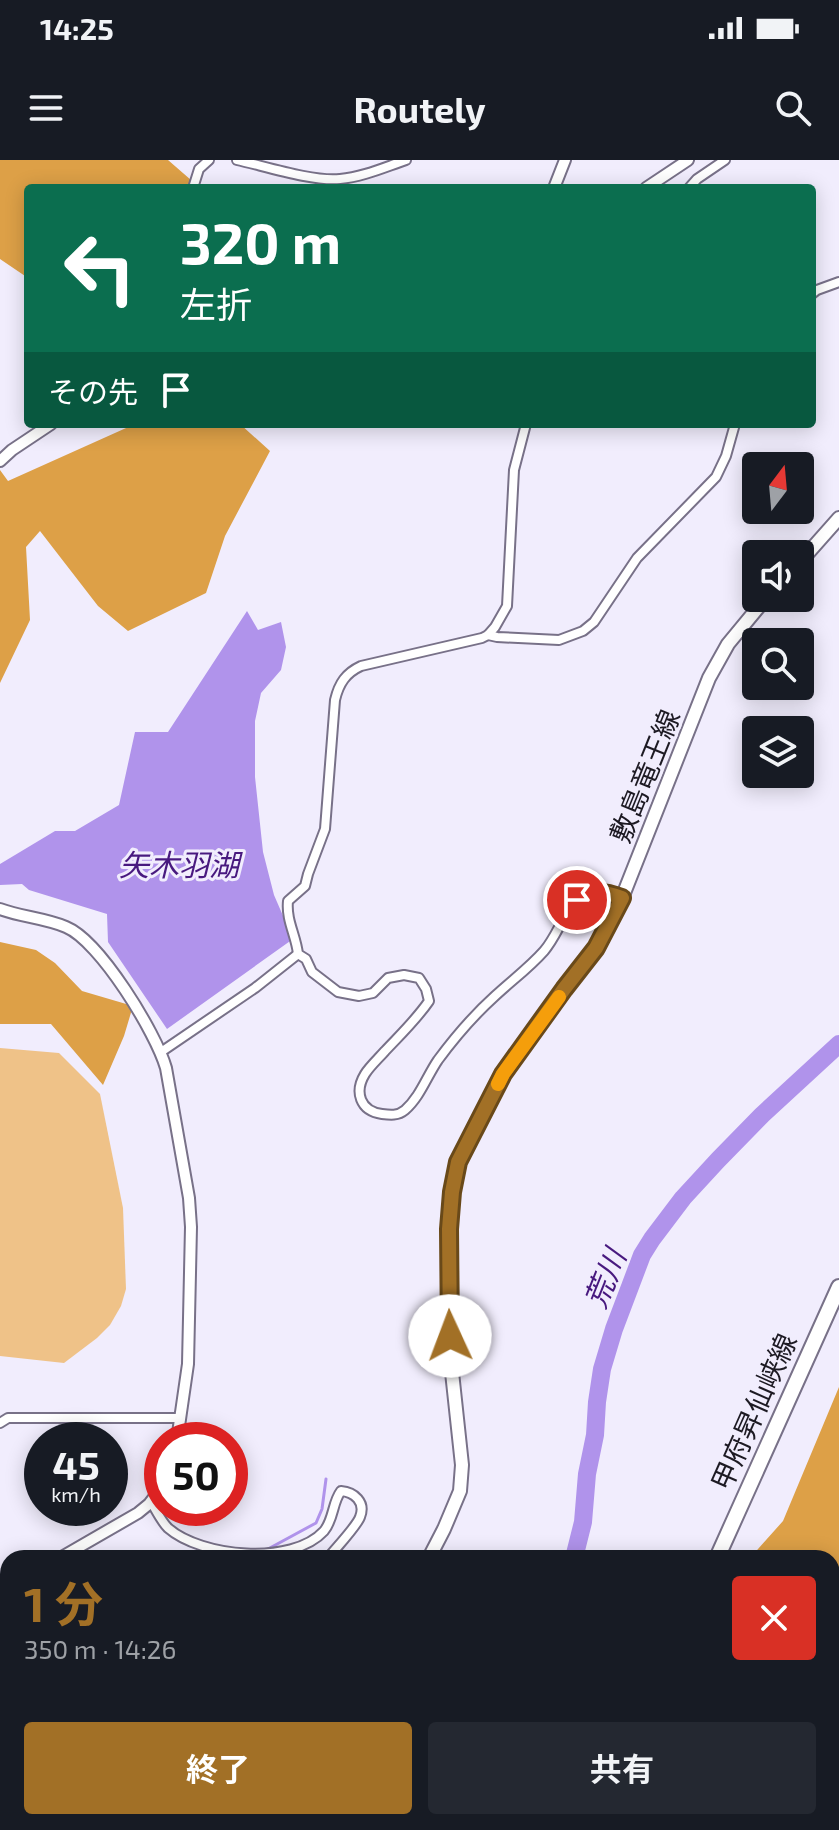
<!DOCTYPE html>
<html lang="ja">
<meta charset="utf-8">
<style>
:root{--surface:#171b24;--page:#242831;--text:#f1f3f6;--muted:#9ea1a6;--accent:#a27026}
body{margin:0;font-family:"Exo 2","Noto Sans JP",sans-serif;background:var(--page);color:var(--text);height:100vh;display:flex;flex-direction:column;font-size:30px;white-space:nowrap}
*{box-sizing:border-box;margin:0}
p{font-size:26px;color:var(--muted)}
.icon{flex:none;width:44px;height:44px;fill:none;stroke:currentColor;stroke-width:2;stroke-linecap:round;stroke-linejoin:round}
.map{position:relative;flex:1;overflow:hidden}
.details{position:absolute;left:0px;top:1390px;width:840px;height:280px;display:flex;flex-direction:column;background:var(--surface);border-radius:24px 24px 0 0;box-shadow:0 4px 20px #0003}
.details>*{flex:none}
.top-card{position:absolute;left:24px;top:24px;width:792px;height:244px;border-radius:8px;box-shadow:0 4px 20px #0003;background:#0b6e4f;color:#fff;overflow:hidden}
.needle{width:52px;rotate:16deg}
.tools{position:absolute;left:742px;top:292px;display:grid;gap:16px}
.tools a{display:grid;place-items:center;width:72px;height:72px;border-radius:8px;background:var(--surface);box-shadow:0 4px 20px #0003;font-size:40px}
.speed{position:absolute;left:24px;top:1262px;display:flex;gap:16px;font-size:40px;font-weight:700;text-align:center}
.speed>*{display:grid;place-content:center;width:104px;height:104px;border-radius:50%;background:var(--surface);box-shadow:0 4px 20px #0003;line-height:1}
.speed small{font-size:20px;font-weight:400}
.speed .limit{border:12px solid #d22;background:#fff;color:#111}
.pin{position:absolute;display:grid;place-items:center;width:68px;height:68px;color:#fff;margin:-34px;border:4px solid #fff;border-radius:50%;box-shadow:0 2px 8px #0007}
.me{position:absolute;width:88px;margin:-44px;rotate:358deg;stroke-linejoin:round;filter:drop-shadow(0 0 6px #0008)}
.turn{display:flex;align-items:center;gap:28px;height:168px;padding:0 24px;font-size:36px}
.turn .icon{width:104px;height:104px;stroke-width:2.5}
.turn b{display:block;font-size:56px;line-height:68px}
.then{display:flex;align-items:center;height:76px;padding:0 24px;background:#0003;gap:16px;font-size:30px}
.round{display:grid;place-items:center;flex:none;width:84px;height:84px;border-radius:8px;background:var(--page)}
.summary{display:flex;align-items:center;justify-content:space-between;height:136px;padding:0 24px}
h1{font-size:48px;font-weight:700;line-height:60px;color:var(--accent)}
.button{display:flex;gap:16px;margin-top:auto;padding:16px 24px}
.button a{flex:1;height:92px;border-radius:8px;background:var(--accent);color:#fff;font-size:32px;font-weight:700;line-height:92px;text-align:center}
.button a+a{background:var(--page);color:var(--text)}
.status{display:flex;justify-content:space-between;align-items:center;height:56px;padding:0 40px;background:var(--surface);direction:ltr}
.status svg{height:22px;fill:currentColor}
header{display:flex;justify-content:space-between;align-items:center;height:104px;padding:0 24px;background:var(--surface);font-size:36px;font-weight:700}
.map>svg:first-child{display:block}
</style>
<div class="status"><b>14:25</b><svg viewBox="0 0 49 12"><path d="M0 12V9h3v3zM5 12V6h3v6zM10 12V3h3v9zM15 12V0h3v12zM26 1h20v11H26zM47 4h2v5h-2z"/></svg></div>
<header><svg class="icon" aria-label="menu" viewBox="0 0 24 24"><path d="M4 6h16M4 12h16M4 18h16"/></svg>Routely<svg class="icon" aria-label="search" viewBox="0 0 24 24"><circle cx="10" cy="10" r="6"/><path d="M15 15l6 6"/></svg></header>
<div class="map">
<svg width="839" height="1670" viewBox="0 0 839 1670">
<rect width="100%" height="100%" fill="#f1edfd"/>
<polygon fill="#efc288" points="0,888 59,893 100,934 123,1048 126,1129 121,1146 110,1165 97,1178 64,1203 0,1196"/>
<g fill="#dda047">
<polygon points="0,0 168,0 199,27 28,28 28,118 0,99"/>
<polygon points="135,264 240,264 270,291 225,376 206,433 128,471 98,446 40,371 26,387 30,460 0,523 0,310 8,321"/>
<polygon points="0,782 36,790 55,803 82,831 133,846 124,876 103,925 51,864 0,864"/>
<polygon points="839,1227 839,1670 691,1670 687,1662 832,1662 832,1398 750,1398 783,1361"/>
</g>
<polygon fill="#b093eb" points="247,451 258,470 281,462 286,487 281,510 261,533 255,561 255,617 263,692 274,735 293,779 167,869 108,782 107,754 29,730 22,724 0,725 0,704 55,671 75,671 119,645 135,572 168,572"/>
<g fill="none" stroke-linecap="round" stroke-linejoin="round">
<polyline stroke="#b093eb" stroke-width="3" points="268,1389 316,1363 322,1349 326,1319"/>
<g stroke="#b093eb" stroke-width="18">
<polyline points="574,1398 583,1362 587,1314 595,1275 597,1242 602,1209 614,1169 642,1095 652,1079 683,1038 718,1000 762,955 839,884"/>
<polyline points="519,1670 522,1662"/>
</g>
<defs>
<g id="minor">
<path d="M237,0C264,6 314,22 340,19C363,17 385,7 406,0"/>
<polyline points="193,28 199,9 209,0"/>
<polyline points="689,28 697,19 725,0"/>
<polyline points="812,134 817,130 839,122"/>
<path d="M526,264L514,310L507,446L495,467L488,475L482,478L361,506C346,513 339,523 335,540L325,669L308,714L305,726L288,741C286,761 296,775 298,794L306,799L312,812L338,832L359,836L373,833L388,818L404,815L419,818L426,829L429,841C416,860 400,875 385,891C378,899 370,906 365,914C354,932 360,951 382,954C390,955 398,956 405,950C420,937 427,916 438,900C455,877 474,855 495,836C511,821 529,808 544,791C557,776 563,754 577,740C589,727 608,733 622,738"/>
<polyline points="488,475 497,477 559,480 583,471 594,462 637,398 716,317 726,296 735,264"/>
<polyline points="161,892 255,828 298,794"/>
<polyline points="0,1263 8,1258 181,1258"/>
<path d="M151,1342C156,1350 161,1361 168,1368C201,1397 292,1406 324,1371C334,1359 332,1343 341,1331C354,1332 366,1342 360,1357C357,1366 335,1389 328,1398"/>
<polyline points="0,1449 8,1446"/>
<polyline points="5,1501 8,1508"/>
<polyline points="0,1642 8,1636"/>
<polyline points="90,1670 98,1662"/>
<polyline points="568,1670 570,1662"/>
</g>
<g id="tertiary">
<polyline points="554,28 565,0"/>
<polyline points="646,28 688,0"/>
<polyline points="0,301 12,290 51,264"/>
<path d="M0,749C21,757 45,758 66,767C100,781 156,873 166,908L189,1038L191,1067L188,1204L177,1280"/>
<polyline points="60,1398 138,1353 149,1344 162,1327"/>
<polyline points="0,1438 8,1432"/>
</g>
<g id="secondary">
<polyline points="800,402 839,358"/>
<polyline points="429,1398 444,1369 460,1331 462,1305 451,1203 449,1148 449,1069 452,1032 458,1002 503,914 564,829 596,788 622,738 709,518 728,484 766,438"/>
<polyline points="306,1670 308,1662"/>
</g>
<g id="primary">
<polyline points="717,1398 839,1127"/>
<polyline points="664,1662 667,1670"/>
</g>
</defs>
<use href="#minor" stroke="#787188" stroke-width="12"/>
<use href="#tertiary" stroke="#787188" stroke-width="14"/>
<use href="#secondary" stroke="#787188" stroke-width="16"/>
<use href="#primary" stroke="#787188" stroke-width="18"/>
<use href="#minor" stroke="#fff" stroke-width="8"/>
<use href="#tertiary" stroke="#fff" stroke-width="10"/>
<use href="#secondary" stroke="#fff" stroke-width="12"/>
<use href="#primary" stroke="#fff" stroke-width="14"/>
</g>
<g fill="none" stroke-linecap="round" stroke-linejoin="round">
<defs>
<path id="route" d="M450,1176L449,1069L452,1032L458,1002L503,914L564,829L596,788L622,738C606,732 591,729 577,740"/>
</defs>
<use href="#route" stroke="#694919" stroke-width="20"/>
<use href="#route" stroke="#a27026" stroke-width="14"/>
<polyline stroke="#f59e0b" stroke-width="14" points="498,924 503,914 559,837"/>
</g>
<g text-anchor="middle" stroke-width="6" stroke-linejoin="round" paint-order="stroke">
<g font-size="28" fill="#1d1a23" stroke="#f1edfd">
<text transform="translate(645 616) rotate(-68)" y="10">敷島竜王線</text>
<text transform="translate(754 1252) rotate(-66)" y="10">甲府昇仙峡線</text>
</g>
<g font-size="30" font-style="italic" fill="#48197f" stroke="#f1edfd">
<text x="179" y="716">矢木羽湖</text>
<text transform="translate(606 1119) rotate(-68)" y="10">荒川</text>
</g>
</g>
</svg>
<div class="tools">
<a><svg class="needle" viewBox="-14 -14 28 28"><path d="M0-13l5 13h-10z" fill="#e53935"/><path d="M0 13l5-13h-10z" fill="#9ea1a6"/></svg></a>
<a><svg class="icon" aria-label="sound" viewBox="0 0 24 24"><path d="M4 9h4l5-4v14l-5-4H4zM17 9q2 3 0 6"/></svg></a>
<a><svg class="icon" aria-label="search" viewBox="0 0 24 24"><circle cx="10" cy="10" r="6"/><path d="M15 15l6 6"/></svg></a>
<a><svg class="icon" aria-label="layers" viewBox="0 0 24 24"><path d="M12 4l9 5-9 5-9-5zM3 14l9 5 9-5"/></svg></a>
</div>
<div class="speed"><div>45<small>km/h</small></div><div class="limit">50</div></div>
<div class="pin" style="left:577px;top:740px;background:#d93025"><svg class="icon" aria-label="arrive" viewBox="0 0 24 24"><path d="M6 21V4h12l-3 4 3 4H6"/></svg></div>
<svg class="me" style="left:450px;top:1176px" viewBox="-20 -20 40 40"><circle r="19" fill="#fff"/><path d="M0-13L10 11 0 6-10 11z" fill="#a27026"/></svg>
<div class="top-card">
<div class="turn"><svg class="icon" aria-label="left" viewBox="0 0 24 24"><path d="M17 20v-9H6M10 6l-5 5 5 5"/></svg><div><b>320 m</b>左折</div></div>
<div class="then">その先<svg class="icon" aria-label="arrive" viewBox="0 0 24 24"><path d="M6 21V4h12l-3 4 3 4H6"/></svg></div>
</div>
<section class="details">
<div class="summary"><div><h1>1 分</h1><p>350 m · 14:26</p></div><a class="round" style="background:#d93025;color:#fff"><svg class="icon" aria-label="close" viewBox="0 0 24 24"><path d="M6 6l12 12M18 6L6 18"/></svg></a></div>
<div class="button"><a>終了</a><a>共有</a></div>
</section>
</div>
